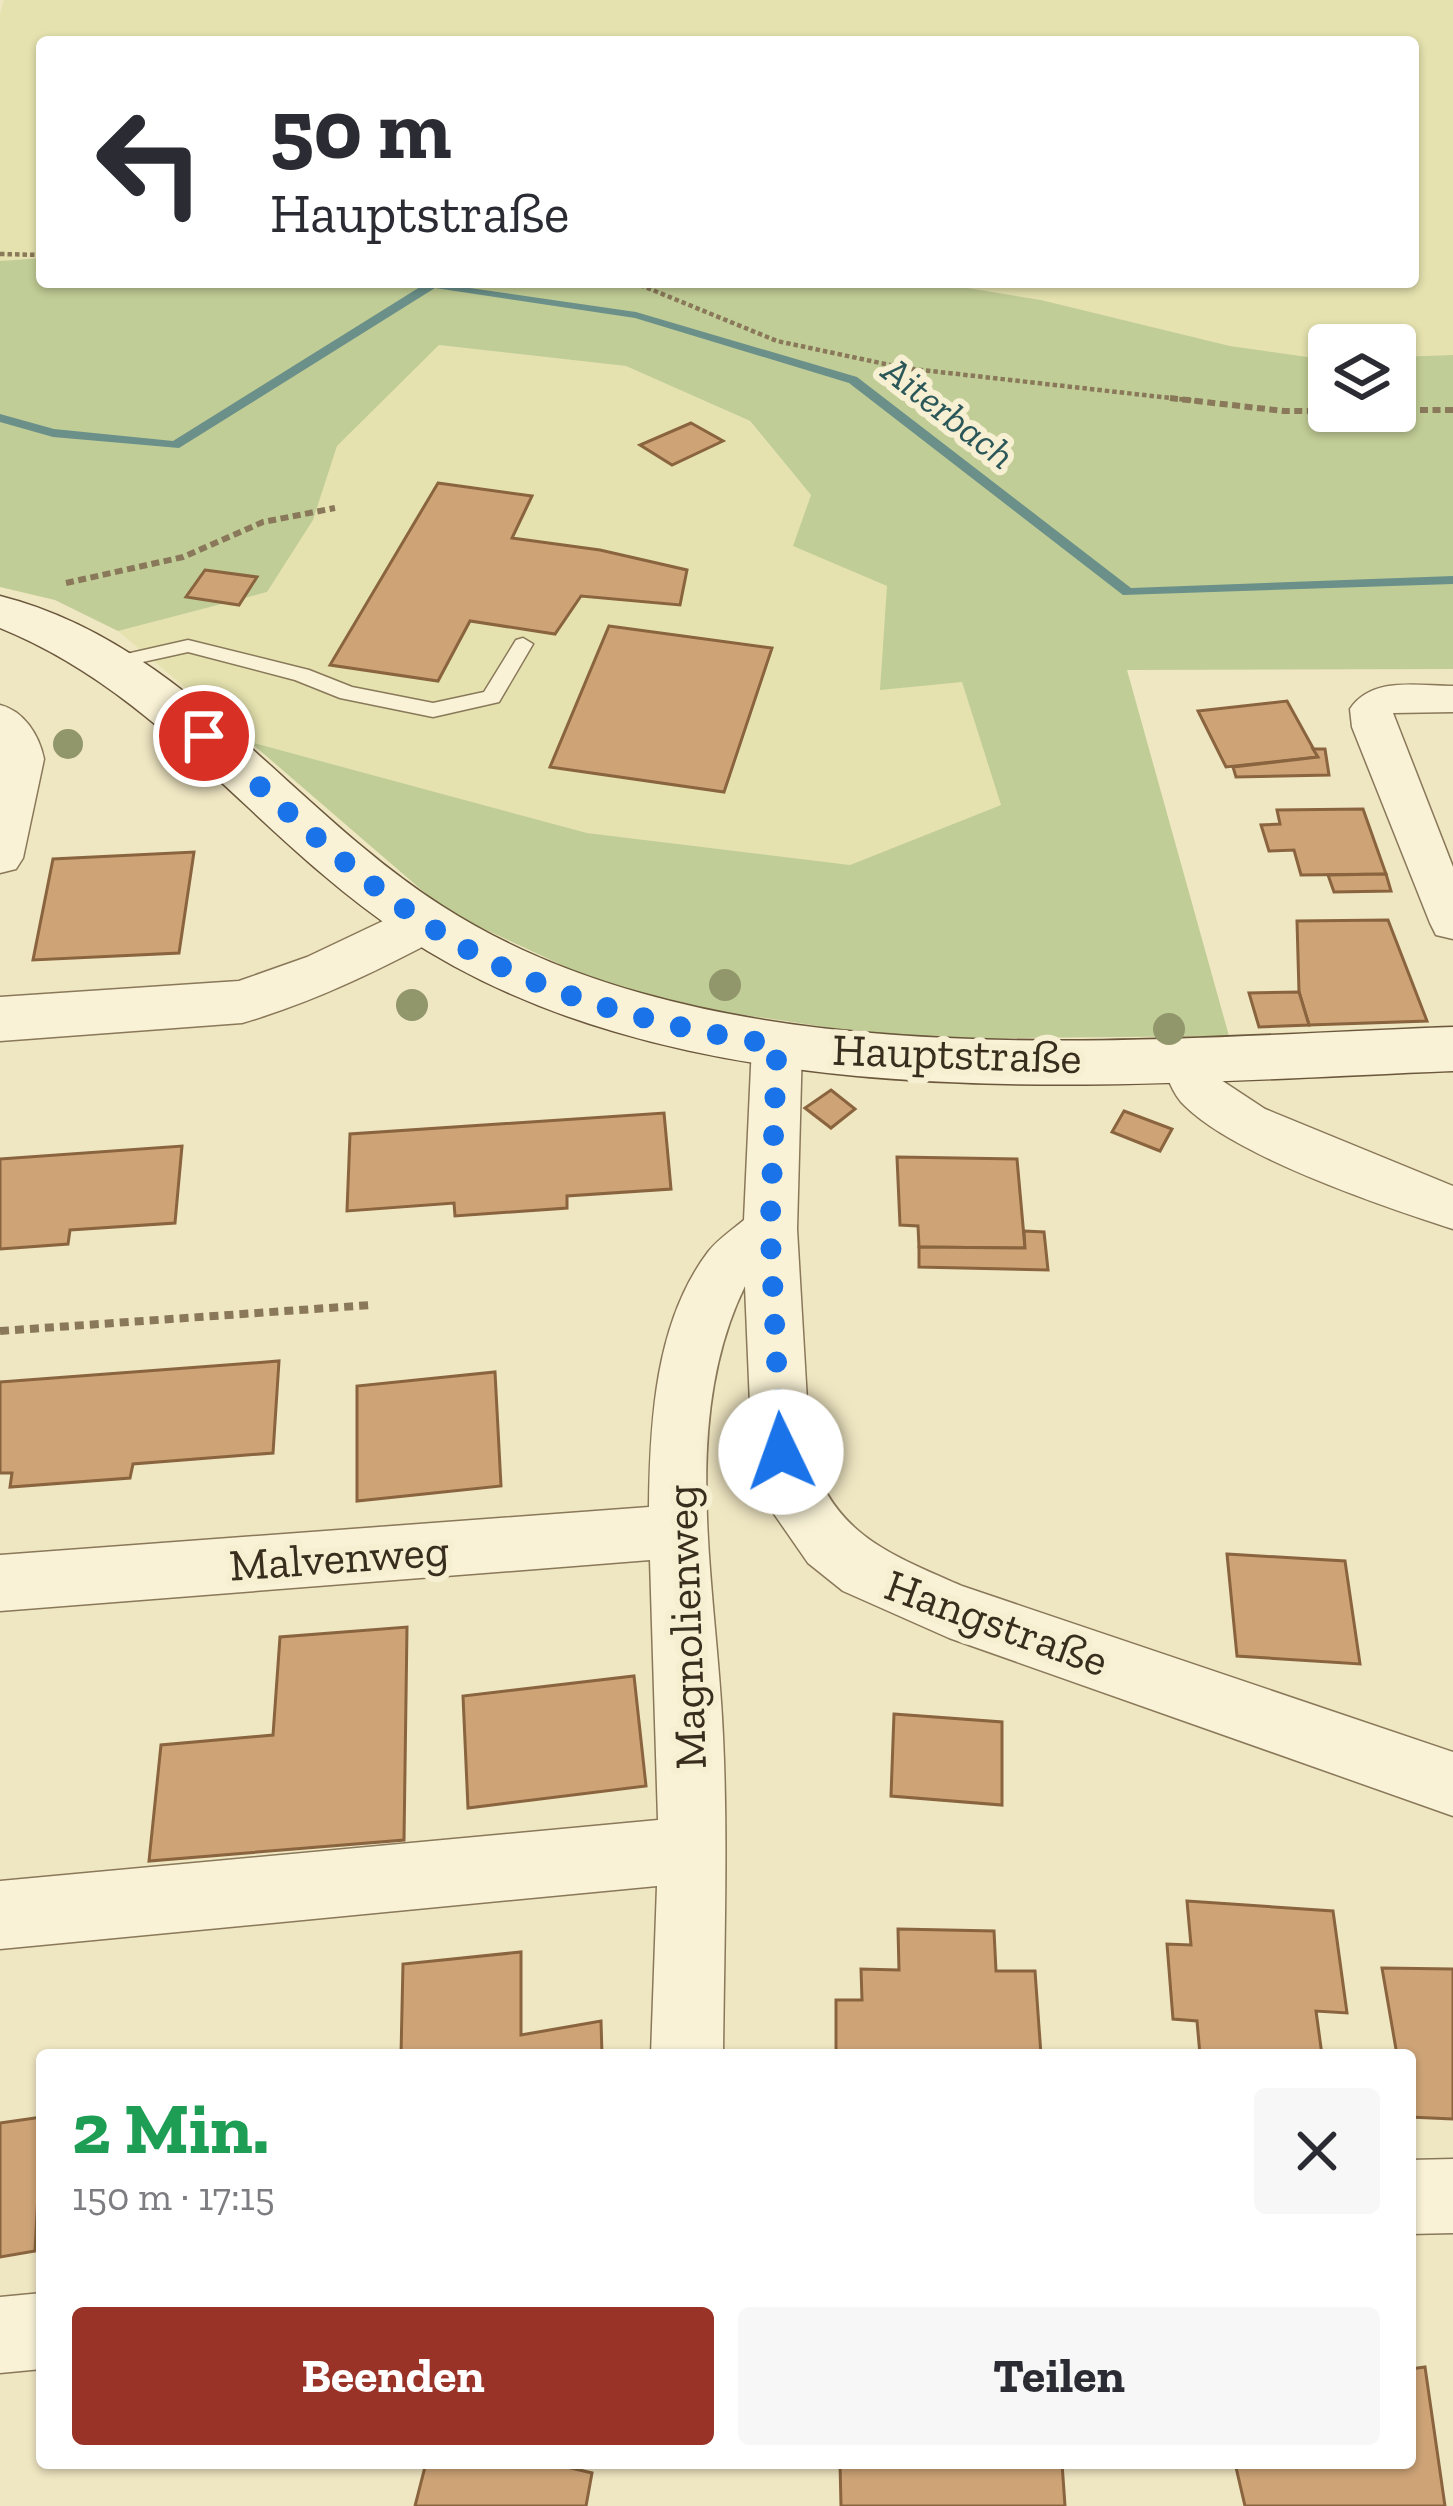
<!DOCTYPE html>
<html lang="de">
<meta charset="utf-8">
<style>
:root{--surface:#fff;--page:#f7f7f7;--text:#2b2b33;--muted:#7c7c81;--accent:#993328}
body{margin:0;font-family:"Zilla Slab",serif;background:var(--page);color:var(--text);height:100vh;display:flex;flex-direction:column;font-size:45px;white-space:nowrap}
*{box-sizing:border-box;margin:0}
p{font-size:39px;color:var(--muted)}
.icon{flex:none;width:66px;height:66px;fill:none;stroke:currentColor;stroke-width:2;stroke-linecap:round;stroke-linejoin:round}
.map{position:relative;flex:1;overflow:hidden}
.drawer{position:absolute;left:36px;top:2049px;width:1380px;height:420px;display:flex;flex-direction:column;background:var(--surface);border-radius:12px;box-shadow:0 3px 9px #0004}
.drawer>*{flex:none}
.guide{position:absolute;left:36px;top:36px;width:1383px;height:252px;border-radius:12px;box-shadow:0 3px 9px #0004;background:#fff;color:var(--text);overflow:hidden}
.controls{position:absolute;left:1308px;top:324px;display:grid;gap:24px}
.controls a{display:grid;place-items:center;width:108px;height:108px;border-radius:12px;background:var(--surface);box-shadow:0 3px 9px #0004;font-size:60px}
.pin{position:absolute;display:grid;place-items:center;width:102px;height:102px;color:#fff;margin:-51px;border:6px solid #fff;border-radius:50%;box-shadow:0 3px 12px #0007}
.me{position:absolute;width:132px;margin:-66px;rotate:357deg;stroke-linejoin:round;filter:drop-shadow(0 0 9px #0008)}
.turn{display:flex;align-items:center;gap:42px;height:252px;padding:0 36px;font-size:54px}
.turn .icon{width:156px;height:156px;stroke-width:2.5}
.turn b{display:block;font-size:84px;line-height:102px}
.round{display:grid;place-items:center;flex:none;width:126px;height:126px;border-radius:12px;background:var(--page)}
.headline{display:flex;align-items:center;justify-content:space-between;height:204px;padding:0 36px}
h1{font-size:72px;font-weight:700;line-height:90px;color:#1e9e55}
.primary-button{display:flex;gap:24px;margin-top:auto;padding:24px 36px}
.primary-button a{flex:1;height:138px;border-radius:12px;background:var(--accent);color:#fff;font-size:48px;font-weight:700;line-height:138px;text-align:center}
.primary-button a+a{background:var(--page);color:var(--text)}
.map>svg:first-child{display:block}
</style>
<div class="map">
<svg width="1453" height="2506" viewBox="0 0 1453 2506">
<rect width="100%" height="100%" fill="#efe6c2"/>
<g fill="#e5e2af">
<polygon points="4,0 1453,0 1453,355 1395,357 1395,345 1329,345 1329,360 1309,360 1230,346 1041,300 931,282 1413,282 1413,42 42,42 42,258 4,261 0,261 0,15"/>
<polygon points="439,345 626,366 749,421 811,495 794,546 887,586 962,682 1001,805 850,865 587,833 250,742 118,631 267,592 313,520 337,446"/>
</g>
<polygon fill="#c1cd96" points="42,258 42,282 931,282 1041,300 1230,346 1329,360 1329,411 1395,411 1395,357 1453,355 1453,669 1127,670 1229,1036 904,1039 632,998 446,911 250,742 587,833 850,865 1001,805 962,682 880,690 887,586 793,546 811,495 750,421 626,366 439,345 337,446 313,520 267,592 118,631 55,600 0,587 0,261"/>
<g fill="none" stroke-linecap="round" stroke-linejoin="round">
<polygon fill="#6b908a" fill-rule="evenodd" points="428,282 636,312 857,377 1131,588 1453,576 1453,584 1123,595 849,383 635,318 435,288 179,448 53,437 0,422 0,414 54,429 173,441"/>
</g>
<g fill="#cea477" stroke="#89643e" stroke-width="3">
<polygon points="691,423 723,441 672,465 640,445"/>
<polygon points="438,483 532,496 512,538 600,550 687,570 680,605 581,596 555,634 470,621 438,681 330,665"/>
<polygon points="205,570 257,577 239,605 186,597"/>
<polygon points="609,626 772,648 724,792 550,767"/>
<polygon points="1287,701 1318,757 1226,767 1198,711"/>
<polygon points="1313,749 1325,749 1329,775 1236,777 1233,767 1318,757"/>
<polygon points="1363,809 1386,874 1301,875 1294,850 1269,851 1261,825 1280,824 1277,810"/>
<polygon points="194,852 179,953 33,960 53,859"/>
<polygon points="1386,874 1391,891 1334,892 1328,875"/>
<polygon points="1388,920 1427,1021 1309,1025 1299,992 1297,921"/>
<polygon points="1299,992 1309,1025 1259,1027 1249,993"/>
<polygon points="831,1090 855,1109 831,1128 805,1108"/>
<polygon points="1124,1111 1172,1129 1160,1151 1112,1132"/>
<polygon points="664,1113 671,1189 567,1196 567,1208 455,1216 454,1203 347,1211 350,1134"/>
<polygon points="182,1146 175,1223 70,1230 68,1244 0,1249 0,1159"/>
<polygon points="897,1157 1017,1159 1025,1248 919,1247 918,1226 900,1225"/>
<polygon points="1024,1231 1044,1232 1048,1270 919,1267 919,1247 1025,1248"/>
<polygon points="279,1361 273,1453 133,1464 130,1478 10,1487 12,1473 0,1473 0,1382"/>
<polygon points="495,1372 501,1486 357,1501 357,1386"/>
<polygon points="1227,1554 1345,1561 1360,1664 1237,1656"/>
<polygon points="407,1627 404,1840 149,1861 161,1745 273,1735 280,1637"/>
<polygon points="634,1676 646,1786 468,1808 463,1696"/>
<polygon points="894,1714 1002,1722 1002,1805 891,1796"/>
<polygon points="1187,1901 1333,1911 1347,2013 1316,2011 1322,2055 1200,2055 1197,2021 1173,2019 1167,1944 1191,1945"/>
<polygon points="898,1929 994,1931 996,1971 1035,1971 1041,2055 836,2055 836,2000 862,2000 861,1969 899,1970"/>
<polygon points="521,1952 521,2035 601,2021 602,2055 401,2055 403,1964"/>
<polygon points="1382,1968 1453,1969 1453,2119 1410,2117 1410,2055 1397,2055"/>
<polygon points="42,2117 35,2251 0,2257 0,2123"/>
<polygon points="1425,2367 1445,2506 1245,2506 1235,2463 1410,2463 1410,2369"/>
<polygon points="426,2463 550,2463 592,2473 586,2506 415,2506"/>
<polygon points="840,2463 1062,2463 1065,2506 841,2506"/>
</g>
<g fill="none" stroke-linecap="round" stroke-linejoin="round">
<defs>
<polygon id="service" points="523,638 533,644 499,702 433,717 340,698 295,680 188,652 111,669 101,663 104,659 188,640 309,670 352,687 433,703 484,692 516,640"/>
<g id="minor">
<path d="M1453,686V712L1393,713L1453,867V939L1436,935L1430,923L1352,727L1350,709C1372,676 1417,686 1453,686Z"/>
<path d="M0,705C24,711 39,735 44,759L23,858L16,869L0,873Z"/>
<path d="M777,1027L795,1032L802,1045L797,1229L810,1452C832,1534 891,1555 962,1586L1453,1752V1816L949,1638L843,1591L808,1563L763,1498L752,1452L745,1286C678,1423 717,1589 723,1736C728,1842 724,1949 723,2055H651L657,1886L0,1949V1881L658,1820L650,1560L0,1611V1555L649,1507C650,1422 655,1322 708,1252C717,1240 732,1230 744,1220L752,1045L759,1032Z"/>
<path d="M1186,1039L1204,1044L1218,1078L1265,1109L1453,1186V1229C1382,1206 1237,1157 1185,1106C1172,1094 1166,1074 1161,1057L1168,1044Z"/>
<polygon points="1453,2159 1453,2233 1410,2234 1410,2160"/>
<polygon points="42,2293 42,2369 0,2373 0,2297"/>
</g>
<path id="tertiary" d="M423,902L443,908L452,922L443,936C377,971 314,1002 242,1023L0,1041V997L239,981L307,957Z"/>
<path id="secondary" d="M0,596C183,642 290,809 442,906C719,1084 1137,1038 1453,1027V1071C1120,1084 691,1128 401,934C259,840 163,694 0,628Z"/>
</defs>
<use href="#service" stroke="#897859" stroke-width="3"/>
<use href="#minor" stroke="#897859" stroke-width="3"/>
<use href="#tertiary" stroke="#897859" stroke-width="3"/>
<use href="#secondary" stroke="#6b583c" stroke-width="3"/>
<g stroke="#897859" stroke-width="4.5" stroke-dasharray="4.5 3" stroke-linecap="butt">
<polyline points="0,254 42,255"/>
<polyline points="633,282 777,341 904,368 1197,401"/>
</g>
<g stroke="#897859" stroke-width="6" stroke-dasharray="8 4.5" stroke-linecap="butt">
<polyline points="1170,398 1284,411 1333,411"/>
<polyline points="1395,410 1453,410"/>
<polyline points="66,583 183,557 263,522 335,508"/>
</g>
<polyline stroke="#897859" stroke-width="8" stroke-dasharray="9 6" stroke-linecap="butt" points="0,1331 371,1305"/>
<use href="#service" fill="#f9f2d6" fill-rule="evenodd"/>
<use href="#minor" fill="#f9f2d6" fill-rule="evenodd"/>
<use href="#tertiary" fill="#f9f2d6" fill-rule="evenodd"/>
<use href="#secondary" fill="#f9f2d6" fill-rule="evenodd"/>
</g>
<g fill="#91966b">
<circle cx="68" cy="744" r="15"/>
<circle cx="725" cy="985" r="16"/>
<circle cx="412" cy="1005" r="16"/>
<circle cx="1169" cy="1029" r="16"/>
</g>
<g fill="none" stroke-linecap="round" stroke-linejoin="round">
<path stroke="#1a73e8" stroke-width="21" stroke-dasharray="0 37.8" d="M204,736C275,799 344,868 422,921C528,994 652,1025 777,1045L770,1229L781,1452"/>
</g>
<g text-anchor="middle" stroke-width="12" stroke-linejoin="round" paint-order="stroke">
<g font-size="39" font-style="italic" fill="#2c5759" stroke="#f6efd2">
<text transform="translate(949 412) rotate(38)" y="14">Aiterbach</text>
</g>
<g font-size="45" fill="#392d1d" stroke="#f6efd2">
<text transform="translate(957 1053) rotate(2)" y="16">Hauptstraße</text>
<text transform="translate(339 1557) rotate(-4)" y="16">Malvenweg</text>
<text transform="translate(997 1622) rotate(20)" y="16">Hangstraße</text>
<text transform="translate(685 1627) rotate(-92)" y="16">Magnolienweg</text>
</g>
</g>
</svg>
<div class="controls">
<a><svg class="icon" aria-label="layers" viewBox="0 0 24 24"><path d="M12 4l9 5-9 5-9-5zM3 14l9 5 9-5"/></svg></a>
</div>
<div class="pin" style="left:204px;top:736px;background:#d93025"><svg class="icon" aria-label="arrive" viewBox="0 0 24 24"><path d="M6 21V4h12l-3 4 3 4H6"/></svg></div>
<svg class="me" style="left:781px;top:1452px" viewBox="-20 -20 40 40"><circle r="19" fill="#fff"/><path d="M0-13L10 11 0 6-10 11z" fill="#1a73e8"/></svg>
<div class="guide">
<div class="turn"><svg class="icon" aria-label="left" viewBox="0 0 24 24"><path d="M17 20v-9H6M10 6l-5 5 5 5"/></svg><div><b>50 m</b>Hauptstraße</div></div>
</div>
<section class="drawer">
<div class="headline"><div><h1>2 Min.</h1><p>150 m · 17:15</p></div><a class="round"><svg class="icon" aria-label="close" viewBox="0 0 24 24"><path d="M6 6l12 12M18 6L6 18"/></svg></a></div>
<div class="primary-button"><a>Beenden</a><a>Teilen</a></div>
</section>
</div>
